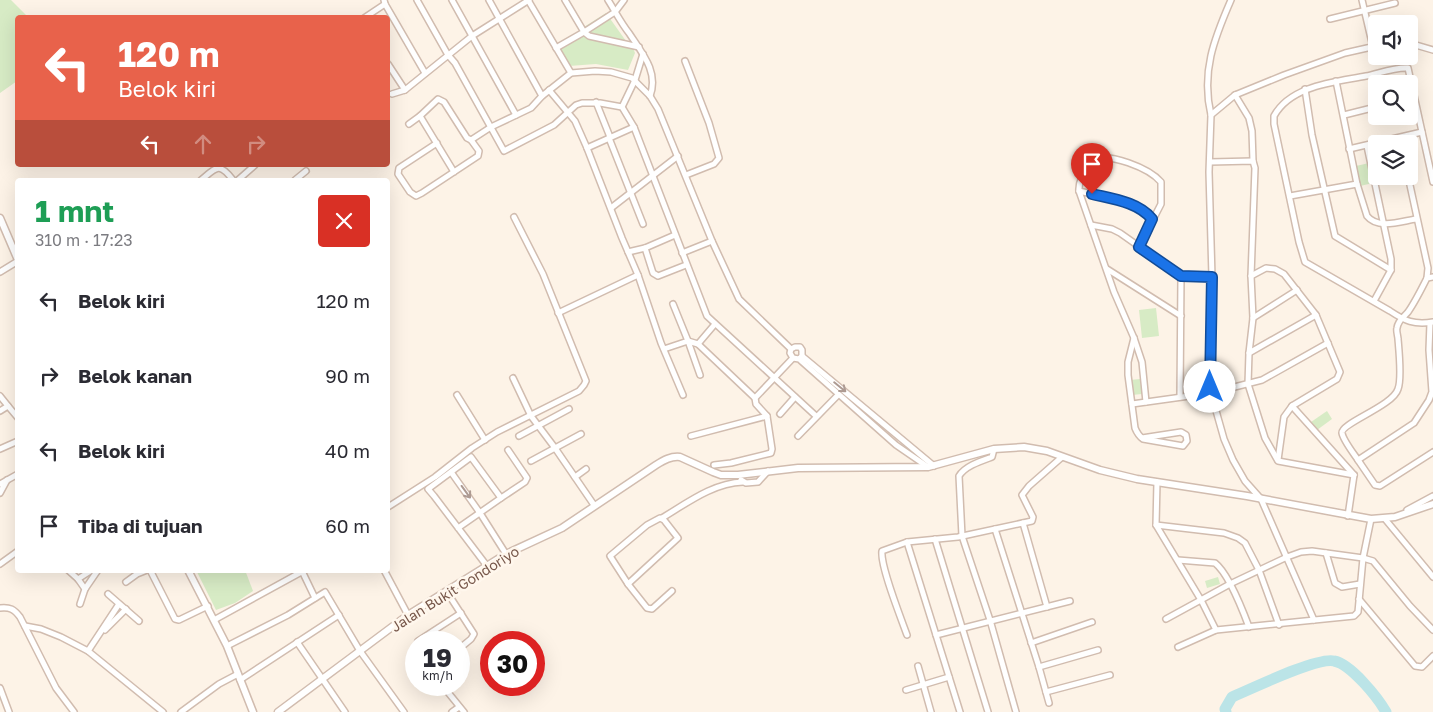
<!DOCTYPE html>
<html lang="id">
<meta charset="utf-8">
<style>
:root{--surface:#fff;--page:#f7f7f7;--text:#2b2b33;--muted:#7c7c81}
body{margin:0;font-family:"Golos Text",sans-serif;background:var(--page);color:var(--text);height:100vh;display:flex;flex-direction:column;font-size:19px;white-space:nowrap}
*{box-sizing:border-box;margin:0}
p{font-size:16px;color:var(--muted)}
.icon{flex:none;width:28px;height:28px;fill:none;stroke:currentColor;stroke-width:2;stroke-linecap:round;stroke-linejoin:round}
.map{position:relative;flex:1;overflow:hidden}
.sheet{position:absolute;left:15px;top:178px;width:375px;height:395px;display:flex;flex-direction:column;background:var(--surface);border-radius:5px;box-shadow:0 5px 20px #0002}
.sheet>*{flex:none}
.banner{position:absolute;left:15px;top:15px;width:375px;height:152px;border-radius:5px;box-shadow:0 5px 20px #0002;background:#e8624b;color:#fff;overflow:hidden}
.controls{position:absolute;left:1368px;top:15px;display:grid;gap:10px}
.controls a{display:grid;place-items:center;width:50px;height:50px;border-radius:5px;background:var(--surface);box-shadow:0 5px 20px #0002;font-size:25px}
.speed{position:absolute;left:405px;top:631px;display:flex;gap:10px;font-size:25px;font-weight:700;text-align:center}
.speed>*{display:grid;place-content:center;width:65px;height:65px;border-radius:50%;background:var(--surface);box-shadow:0 5px 20px #0002;line-height:1}
.speed small{font-size:12px;font-weight:400}
.speed .limit{border:8px solid #d22;background:#fff;color:#111}
.pin{position:absolute;display:grid;place-items:center;width:42px;height:42px;color:#fff;margin:-51px -21px;border-radius:50% 50% 50% 0;rotate:-45deg;box-shadow:0 0 5px #0007}
.pin .icon{rotate:45deg}
.me{position:absolute;width:55px;margin:-28px;rotate:0deg;stroke-linejoin:round;filter:drop-shadow(0 0 4px #0008)}
.turn{display:flex;align-items:center;gap:18px;height:105px;padding:0 20px;font-size:22px}
.turn .icon{width:65px;height:65px;stroke-width:2.5}
.turn b{display:block;font-size:35px;line-height:42px}
.lanes{display:flex;align-items:center;height:48px;padding:0 20px;background:#0003;justify-content:center;gap:25px;direction:ltr}
.lanes .off{opacity:.35}
.round{display:grid;place-items:center;flex:none;width:52px;height:52px;border-radius:5px;background:var(--page)}
.headline{display:flex;align-items:center;justify-content:space-between;height:85px;padding:0 20px}
h1{font-size:30px;font-weight:700;line-height:38px;color:#1e9e55}
ul{padding:0;list-style:none}
li{display:flex;align-items:center;gap:15px;height:75px;padding:0 20px}
li div{flex:1}
li b{display:block;font-size:19px}
li em{font-style:normal}
.map>svg:first-child{display:block}
</style>
<div class="map">
<svg width="1433" height="712" viewBox="0 0 1433 712">
<rect width="100%" height="100%" fill="#fdf3e7"/>
<g fill="#d7ebc5">
<polygon points="0,0 11,0 28,17 18,18 17,81 0,93"/>
<polygon points="606,13 626,41 587,32 584,27"/>
<polygon points="574,34 633,48 635,53 628,70 596,64 569,66 556,45"/>
<polygon points="1369,163 1373,183 1360,186 1356,166"/>
<polygon points="1156,308 1159,336 1142,338 1139,310"/>
<polygon points="1140,379 1142,394 1132,395 1130,380"/>
<polygon points="1327,411 1332,419 1317,430 1311,422"/>
<polygon points="196,570 245,570 253,591 235,603 216,610"/>
<polygon points="1218,577 1220,584 1207,588 1205,581"/>
</g>
<g fill="none" stroke-linecap="round" stroke-linejoin="round">
<path stroke="#bbe4e7" stroke-width="11" d="M1226,712L1225,709L1232,697C1251,689 1317,657 1334,661C1351,664 1378,698 1386,712"/>
<defs>
<g id="minor">
<polyline points="417,0 448,55 455,63 504,151 554,125 576,105 582,103 600,103 622,107 634,127 707,316 816,416"/>
<polyline points="452,0 516,115"/>
<polyline points="489,0 542,96"/>
<polyline points="528,0 571,73"/>
<path d="M608,0C615,11 621,23 629,33C642,53 659,72 650,96"/>
<polyline points="624,0 615,12 584,32 589,36 639,47"/>
<polyline points="1362,0 1373,47"/>
<polyline points="385,4 425,73"/>
<polyline points="364,18 385,4 384,0"/>
<polyline points="1330,19 1395,3"/>
<polyline points="1409,43 1433,50"/>
<polyline points="556,48 584,32 565,0"/>
<polyline points="685,61 709,123 719,158 714,164 686,175"/>
<polyline points="388,64 405,90"/>
<path d="M1336,81L1357,184L1367,216C1378,230 1402,221 1416,219"/>
<polyline points="1305,89 1312,135 1335,236 1391,270 1374,301"/>
<polyline points="549,90 575,121 587,148 622,238 638,275 661,343 683,395"/>
<polyline points="392,94 405,90 472,36 529,0"/>
<polyline points="1235,95 1249,118 1252,131 1253,161"/>
<polyline points="596,102 610,137"/>
<polyline points="622,107 635,80 643,54"/>
<path d="M1211,115C1201,72 1214,39 1231,0"/>
<polyline points="1344,115 1376,107"/>
<polyline points="409,124 420,116"/>
<polyline points="609,138 643,224"/>
<polyline points="471,140 491,127 531,108 542,96 571,73 595,71 611,72 632,78 650,96 658,109 712,241 739,299 791,349"/>
<polyline points="437,143 399,168 398,174 410,192 416,196 422,193 478,156 479,151 471,140 467,138 444,102 438,99 420,116 454,172"/>
<polyline points="1367,146 1391,259 1391,270"/>
<polyline points="587,148 634,127"/>
<polyline points="1349,149 1422,132"/>
<polyline points="1210,162 1253,161 1255,168 1251,276 1253,318 1249,353 1248,384 1265,438 1278,461 1354,475"/>
<polyline points="1408,176 1428,268 1427,278"/>
<path d="M201,180C217,167 219,162 233,180"/>
<polyline points="238,180 255,165"/>
<polyline points="295,180 306,171"/>
<path d="M1433,182L1408,68C1395,67 1380,73 1366,76C1336,82 1291,85 1274,116V124L1299,242L1305,262L1390,311C1405,321 1414,325 1433,322"/>
<path d="M1079,191C1103,197 1135,199 1152,219"/>
<polyline points="1290,196 1357,184"/>
<polyline points="611,208 678,156"/>
<polyline points="1091,225 1112,229 1120,233 1181,276 1212,277"/>
<path d="M1139,247L1161,204V182C1149,168 1109,152 1092,160C1086,170 1078,180 1079,191L1114,292L1134,338L1142,362L1146,402"/>
<polyline points="645,248 653,273 658,276 686,265"/>
<polyline points="628,252 645,248 675,235"/>
<polyline points="682,253 712,241"/>
<polyline points="1107,269 1181,316"/>
<polyline points="0,272 18,261"/>
<polyline points="1251,276 1266,268 1275,269 1284,274 1316,315 1340,372 1337,379 1292,406 1284,417 1278,460"/>
<polyline points="558,313 638,275"/>
<polyline points="1253,318 1297,290"/>
<path d="M1430,323L1429,350L1432,392L1429,400L1414,423L1358,460C1354,454 1343,440 1342,433C1341,423 1393,406 1398,389C1402,379 1399,351 1398,339C1398,336 1396,331 1397,328C1398,320 1404,317 1408,312C1415,302 1421,290 1427,278L1433,277"/>
<path d="M1134,338L1128,362V375L1135,428C1137,433 1139,436 1143,439L1183,446L1187,441L1186,435L1181,432L1142,438"/>
<polyline points="688,341 698,344 755,398 756,404 767,416 772,449 771,453 731,463 714,465"/>
<polyline points="688,341 700,375"/>
<polyline points="698,344 715,324"/>
<polyline points="664,349 688,341 673,304"/>
<polyline points="1249,353 1316,315"/>
<polyline points="802,356 934,466"/>
<polyline points="799,359 802,356 802,350 800,347 795,347 791,349 790,353 793,358 799,359 896,445 928,467"/>
<polyline points="513,378 531,416 555,448 594,505"/>
<polyline points="457,395 485,440"/>
<polyline points="0,396 8,406"/>
<polyline points="1180,397 1181,276"/>
<polyline points="755,398 793,358"/>
<polyline points="1132,404 1211,393 1262,380 1328,343"/>
<polyline points="1292,406 1354,475"/>
<polyline points="0,411 8,406 18,418"/>
<polyline points="780,414 795,397"/>
<polyline points="519,436 569,409"/>
<polyline points="691,436 767,416"/>
<polyline points="798,436 838,395"/>
<polyline points="0,449 18,441"/>
<path d="M994,449L992,457C981,461 965,466 959,476L962,536L990,620L1016,712"/>
<polyline points="1358,460 1375,485 1380,486 1433,452"/>
<polyline points="531,461 581,434"/>
<polyline points="451,472 480,513 506,554"/>
<polyline points="575,477 586,469"/>
<polyline points="741,480 746,483 758,482 768,471"/>
<polyline points="1157,482 1156,525 1201,600 1216,630"/>
<polyline points="0,484 18,474"/>
<polyline points="0,493 7,480"/>
<polyline points="501,498 525,482 527,478 508,450"/>
<polyline points="388,507 435,477 472,448 497,432 579,391 584,385 586,381 543,274 514,217"/>
<polyline points="1407,510 1433,496"/>
<polyline points="1348,516 1354,475"/>
<polygon points="660,518 664,520 678,538 628,584 610,556 647,525"/>
<path d="M662,518C687,503 713,483 743,482"/>
<polyline points="1385,519 1433,577"/>
<polyline points="1023,523 1047,607"/>
<polyline points="1156,525 1224,533 1238,538 1245,543 1259,570 1279,625"/>
<polyline points="458,528 501,498 471,457 428,489 434,496 487,566"/>
<polyline points="995,529 1039,667 1049,703"/>
<polyline points="935,539 988,712"/>
<polyline points="907,542 960,712"/>
<polyline points="1326,553 1335,583 1342,587 1360,584"/>
<path d="M1178,560L1215,563C1228,573 1243,611 1249,627"/>
<polyline points="0,564 18,551"/>
<polyline points="68,570 78,579 85,589"/>
<polyline points="150,570 175,619 179,620 208,606"/>
<polyline points="384,570 408,615"/>
<polyline points="302,571 315,598"/>
<polyline points="78,579 92,570"/>
<polyline points="126,582 137,574 147,570"/>
<polyline points="628,584 647,608 652,609 672,591"/>
<polyline points="447,592 474,634 471,639 459,649"/>
<polyline points="108,594 139,621"/>
<polyline points="1359,599 1415,666 1422,667 1433,656"/>
<polyline points="80,604 85,589 98,570"/>
<path d="M0,608C10,607 14,609 20,617L56,688L74,712"/>
<polyline points="1166,619 1230,584 1287,557 1301,552 1312,551 1363,558 1373,561 1410,606 1433,630"/>
<polyline points="214,620 305,570"/>
<polyline points="1314,620 1261,499 1245,481 1233,460 1224,439 1211,393 1212,277 1209,172 1211,115 1235,95 1284,75 1345,53 1376,46"/>
<polyline points="25,626 41,629 61,637 88,651 163,712"/>
<polyline points="105,630 126,609"/>
<path d="M907,635C901,618 880,566 882,551L907,542L958,537L1032,521L1033,517L1022,495L1029,486L1062,457"/>
<polyline points="936,635 1070,601"/>
<polyline points="418,641 461,613"/>
<polyline points="297,642 345,712"/>
<polyline points="1031,643 1092,622"/>
<polyline points="227,646 288,615 325,592 360,651 404,712"/>
<polyline points="1178,647 1216,630 1354,616 1358,612 1363,558 1371,519"/>
<polyline points="88,651 119,604"/>
<polyline points="918,666 931,712"/>
<polyline points="1039,667 1098,650"/>
<polyline points="240,680 339,615"/>
<polyline points="442,685 464,712"/>
<polyline points="0,688 9,712"/>
<polyline points="906,690 949,677"/>
<polyline points="1046,692 1110,675"/>
<polyline points="181,712 219,684 238,674"/>
<polyline points="452,712 459,707"/>
</g>
<g id="tertiary">
<polyline points="0,218 18,260"/>
<polyline points="188,570 227,646 253,712"/>
<path d="M278,712L408,615L506,554L562,528L656,465C664,460 671,456 680,457L713,472L721,475H738L798,468L928,467L994,449L1024,447L1047,451L1100,470L1137,479L1247,496L1371,519L1395,517L1433,504"/>
</g>
</defs>
<use href="#minor" stroke="#d1bcaf" stroke-width="8"/>
<use href="#tertiary" stroke="#d1bcaf" stroke-width="9"/>
<use href="#minor" stroke="#fff" stroke-width="5"/>
<use href="#tertiary" stroke="#fff" stroke-width="6"/>
</g>
<defs><path id="oneway-shaft" d="M-6 0H5M1.5-3L5.5 0L1.5 3" fill="none" stroke-width="1.6" stroke-linecap="round" stroke-linejoin="round" transform="scale(1.25)"/></defs>
<g stroke="#ad9a92">
<use href="#oneway-shaft" transform="translate(840 387) rotate(39)"/>
<use href="#oneway-shaft" transform="translate(466 492) rotate(54)"/>
</g>
<g fill="none" stroke-linecap="round" stroke-linejoin="round">
<defs>
<path id="route" d="M1092,194C1113,199 1138,202 1152,219L1139,247L1181,276L1212,277L1210,387"/>
</defs>
<use href="#route" stroke="#114b97" stroke-width="12"/>
<use href="#route" stroke="#1a73e8" stroke-width="9"/>
</g>
<g text-anchor="middle" stroke-width="5" stroke-linejoin="round" paint-order="stroke">
<g font-size="14" fill="#77574a" stroke="#fff7ed">
<text transform="translate(455 589) rotate(-32)" y="5">Jalan Bukit Gondoriyo</text>
</g>
</g>
</svg>
<div class="controls">
<a><svg class="icon" aria-label="sound" viewBox="0 0 24 24"><path d="M4 9h4l5-4v14l-5-4H4zM17 9q2 3 0 6"/></svg></a>
<a><svg class="icon" aria-label="search" viewBox="0 0 24 24"><circle cx="10" cy="10" r="6"/><path d="M15 15l6 6"/></svg></a>
<a><svg class="icon" aria-label="layers" viewBox="0 0 24 24"><path d="M12 4l9 5-9 5-9-5zM3 14l9 5 9-5"/></svg></a>
</div>
<div class="speed"><div>19<small>km/h</small></div><div class="limit">30</div></div>
<div class="pin" style="left:1092px;top:194px;background:#d93025"><svg class="icon" aria-label="arrive" viewBox="0 0 24 24"><path d="M6 21V4h12l-3 4 3 4H6"/></svg></div>
<svg class="me" style="left:1210px;top:387px" viewBox="-20 -20 40 40"><circle r="19" fill="#fff"/><path d="M0-13L10 11 0 6-10 11z" fill="#1a73e8"/></svg>
<div class="banner">
<div class="turn"><svg class="icon" aria-label="left" viewBox="0 0 24 24"><path d="M17 20v-9H6M10 6l-5 5 5 5"/></svg><div><b>120 m</b>Belok kiri</div></div>
<div class="lanes"><svg class="icon" aria-label="left" viewBox="0 0 24 24"><path d="M17 20v-9H6M10 6l-5 5 5 5"/></svg><svg class="icon off" aria-label="ahead" viewBox="0 0 24 24"><path d="M12 20V5M6 11l6-6 6 6"/></svg><svg class="icon off" aria-label="right" viewBox="0 0 24 24"><path d="M7 20v-9h11M14 6l5 5-5 5"/></svg></div>
</div>
<section class="sheet">
<div class="headline"><div><h1>1 mnt</h1><p>310 m · 17:23</p></div><a class="round" style="background:#d93025;color:#fff"><svg class="icon" aria-label="close" viewBox="0 0 24 24"><path d="M6 6l12 12M18 6L6 18"/></svg></a></div>
<ul>
<li><svg class="icon" aria-label="left" viewBox="0 0 24 24"><path d="M17 20v-9H6M10 6l-5 5 5 5"/></svg><div><b>Belok kiri</b></div><em>120 m</em></li>
<li><svg class="icon" aria-label="right" viewBox="0 0 24 24"><path d="M7 20v-9h11M14 6l5 5-5 5"/></svg><div><b>Belok kanan</b></div><em>90 m</em></li>
<li><svg class="icon" aria-label="left" viewBox="0 0 24 24"><path d="M17 20v-9H6M10 6l-5 5 5 5"/></svg><div><b>Belok kiri</b></div><em>40 m</em></li>
<li><svg class="icon" aria-label="arrive" viewBox="0 0 24 24"><path d="M6 21V4h12l-3 4 3 4H6"/></svg><div><b>Tiba di tujuan</b></div><em>60 m</em></li>
</ul>
</section>
</div>
